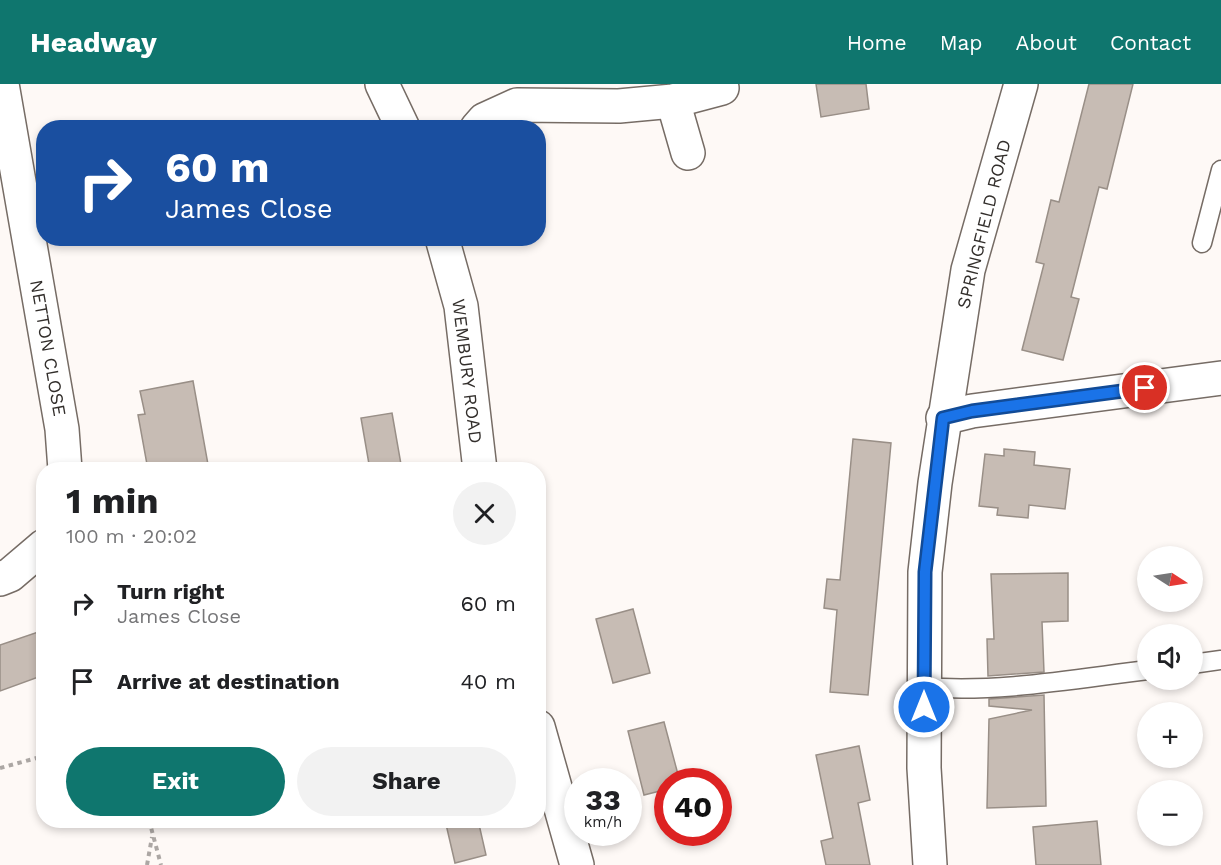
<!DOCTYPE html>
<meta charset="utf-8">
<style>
:root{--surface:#fff;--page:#f2f2f2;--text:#202124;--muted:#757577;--accent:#0f766e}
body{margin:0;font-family:"Work Sans",sans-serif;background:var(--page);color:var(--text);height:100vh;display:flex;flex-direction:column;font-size:22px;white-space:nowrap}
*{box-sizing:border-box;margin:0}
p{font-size:20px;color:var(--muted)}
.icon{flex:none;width:33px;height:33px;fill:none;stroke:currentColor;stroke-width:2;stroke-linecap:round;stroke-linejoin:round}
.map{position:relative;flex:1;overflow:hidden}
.panel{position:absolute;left:36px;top:378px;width:510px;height:366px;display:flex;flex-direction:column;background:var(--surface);border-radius:24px;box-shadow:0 3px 9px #0003}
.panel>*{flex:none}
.top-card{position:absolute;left:36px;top:36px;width:510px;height:126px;border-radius:24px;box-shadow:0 3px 9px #0003;background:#1a4fa0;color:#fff;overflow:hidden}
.needle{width:39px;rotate:102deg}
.fabs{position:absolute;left:1137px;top:462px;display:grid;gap:12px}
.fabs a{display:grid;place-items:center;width:66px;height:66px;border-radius:50%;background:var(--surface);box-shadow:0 3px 9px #0003;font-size:30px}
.speed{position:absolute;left:564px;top:684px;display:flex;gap:12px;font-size:30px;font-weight:700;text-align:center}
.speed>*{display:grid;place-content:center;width:78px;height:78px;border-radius:50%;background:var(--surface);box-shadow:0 3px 9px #0003;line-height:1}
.speed small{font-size:15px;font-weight:400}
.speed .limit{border:9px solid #d22;background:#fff;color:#111}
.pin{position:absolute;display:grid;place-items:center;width:51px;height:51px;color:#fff;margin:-26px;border:3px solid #fff;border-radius:50%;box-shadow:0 2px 6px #0007}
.me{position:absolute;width:66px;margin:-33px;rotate:0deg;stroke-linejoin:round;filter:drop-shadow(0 0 4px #0008)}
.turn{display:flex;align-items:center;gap:21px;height:126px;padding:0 30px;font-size:27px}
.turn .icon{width:78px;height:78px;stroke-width:2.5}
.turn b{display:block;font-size:42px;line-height:51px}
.round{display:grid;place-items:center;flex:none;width:63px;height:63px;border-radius:32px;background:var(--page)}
.summary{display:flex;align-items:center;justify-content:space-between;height:102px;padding:0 30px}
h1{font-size:36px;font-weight:700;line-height:45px}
.action{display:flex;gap:12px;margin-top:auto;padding:12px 30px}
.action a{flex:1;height:69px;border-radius:36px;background:var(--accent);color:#fff;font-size:24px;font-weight:700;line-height:69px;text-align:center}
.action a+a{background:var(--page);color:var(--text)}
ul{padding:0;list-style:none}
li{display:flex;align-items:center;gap:18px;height:78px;padding:0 30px}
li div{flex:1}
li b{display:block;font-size:22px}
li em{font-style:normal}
header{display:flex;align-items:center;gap:36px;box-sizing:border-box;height:84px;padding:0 30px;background:var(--accent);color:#fff}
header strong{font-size:28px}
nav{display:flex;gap:33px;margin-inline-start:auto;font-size:21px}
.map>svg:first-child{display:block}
</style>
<header>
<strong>Headway</strong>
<nav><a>Home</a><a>Map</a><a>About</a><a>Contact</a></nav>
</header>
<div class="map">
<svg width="1221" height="781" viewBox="0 0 1221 781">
<rect width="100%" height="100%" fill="#fef9f6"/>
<g fill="#c7bcb4" stroke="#998f87" stroke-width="1.5">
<polygon points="816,0 866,0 869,25 821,33"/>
<polygon points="1089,0 1133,0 1107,105 1099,103 1071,213 1079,215 1063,276 1022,266 1044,180 1036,178 1051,116 1059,118"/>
<polygon points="193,297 209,386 148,386 138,331 145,330 140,307"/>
<polygon points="392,329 402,386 370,386 361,334"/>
<polygon points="853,355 891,359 868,611 830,608 837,526 824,524 827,495 840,496"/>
<polygon points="1004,365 1035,368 1034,381 1070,385 1065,425 1029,421 1028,434 997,431 998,424 979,422 985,370 1004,372"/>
<polygon points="1068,489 1068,537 1042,538 1044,588 988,592 987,555 994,555 991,490"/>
<polygon points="633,525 650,589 613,599 596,535"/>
<polygon points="44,546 44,591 0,607 0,561"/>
<polygon points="1044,611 1046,722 987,724 989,635 1032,626 989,622 989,615"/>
<polygon points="664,638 680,698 668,698 668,705 644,711 628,647"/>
<polygon points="859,662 870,716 858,719 870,781 826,781 821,757 833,754 816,671"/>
<polygon points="445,736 478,736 486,771 455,779"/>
<polygon points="1097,737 1101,781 1036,781 1033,743"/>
</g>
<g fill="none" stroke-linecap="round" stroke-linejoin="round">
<defs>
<g id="service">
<polyline points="1202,159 1221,86"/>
<polyline points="1192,580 1221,576"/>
<path d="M924,603C999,609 1074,595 1148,586"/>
</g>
<g id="minor">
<polyline points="2,0 62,345 65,386"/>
<polyline points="382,0 403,44"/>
<polyline points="673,17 688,69"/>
<polyline points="477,44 484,36 517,21 619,22 673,17 722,4"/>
<polyline points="442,154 461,222 480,386"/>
<polyline points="943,334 972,327 1221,294"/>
<polyline points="0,495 10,491 44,462"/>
<polyline points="538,643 577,781"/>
</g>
<polyline id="tertiary" points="930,781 924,684 925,488 935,399 968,186 1021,0"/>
</defs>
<use href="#service" stroke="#766c65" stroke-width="21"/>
<use href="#minor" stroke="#766c65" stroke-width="36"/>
<use href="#tertiary" stroke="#766c65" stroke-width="36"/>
<g stroke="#aca7a4" stroke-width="4" stroke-dasharray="4.5 4.5" stroke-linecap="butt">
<polyline points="0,684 44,672"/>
<polyline points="149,736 161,781"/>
<polyline points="147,781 152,753"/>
</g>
<use href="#service" stroke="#fff" stroke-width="18"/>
<use href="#minor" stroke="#fff" stroke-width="33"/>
<use href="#tertiary" stroke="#fff" stroke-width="33"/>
</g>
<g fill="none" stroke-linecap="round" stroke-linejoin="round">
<defs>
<polyline id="route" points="924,623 925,488 943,334 972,327 1145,304"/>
</defs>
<use href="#route" stroke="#114b97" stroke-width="15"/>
<use href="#route" stroke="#1a73e8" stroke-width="10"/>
</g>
<g text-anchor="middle" stroke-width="5" stroke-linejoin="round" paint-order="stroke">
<g font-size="18" fill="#322e2b" stroke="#fff">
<text transform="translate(984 140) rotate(-76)" y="6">SPRINGFIELD ROAD</text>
<text transform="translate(48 264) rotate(80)" y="6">NETTON CLOSE</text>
<text transform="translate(467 287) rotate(83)" y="6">WEMBURY ROAD</text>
</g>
</g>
</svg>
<div class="fabs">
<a><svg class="needle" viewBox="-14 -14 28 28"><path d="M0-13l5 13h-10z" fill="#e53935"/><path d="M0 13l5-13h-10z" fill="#757577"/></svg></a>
<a><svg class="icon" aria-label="sound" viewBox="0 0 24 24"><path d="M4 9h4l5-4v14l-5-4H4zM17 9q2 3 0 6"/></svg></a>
<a>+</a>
<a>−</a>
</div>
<div class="speed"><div>33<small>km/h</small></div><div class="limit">40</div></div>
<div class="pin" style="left:1145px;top:304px;background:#d93025"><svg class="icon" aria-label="arrive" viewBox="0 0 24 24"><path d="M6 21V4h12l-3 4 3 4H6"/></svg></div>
<svg class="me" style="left:924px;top:623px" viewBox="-20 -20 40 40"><circle r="17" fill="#1a73e8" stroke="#fff" stroke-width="3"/><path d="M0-11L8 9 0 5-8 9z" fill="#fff"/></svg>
<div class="top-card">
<div class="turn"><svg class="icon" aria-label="right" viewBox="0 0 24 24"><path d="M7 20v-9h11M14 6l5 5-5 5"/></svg><div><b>60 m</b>James Close</div></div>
</div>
<section class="panel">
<div class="summary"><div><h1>1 min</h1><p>100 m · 20:02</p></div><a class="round"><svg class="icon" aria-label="close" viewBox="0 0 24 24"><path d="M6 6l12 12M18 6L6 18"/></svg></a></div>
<ul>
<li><svg class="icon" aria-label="right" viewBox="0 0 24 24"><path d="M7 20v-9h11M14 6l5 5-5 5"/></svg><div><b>Turn right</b><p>James Close</p></div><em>60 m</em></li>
<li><svg class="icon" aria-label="arrive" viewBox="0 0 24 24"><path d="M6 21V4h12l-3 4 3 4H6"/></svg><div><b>Arrive at destination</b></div><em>40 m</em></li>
</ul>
<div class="action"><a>Exit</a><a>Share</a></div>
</section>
</div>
